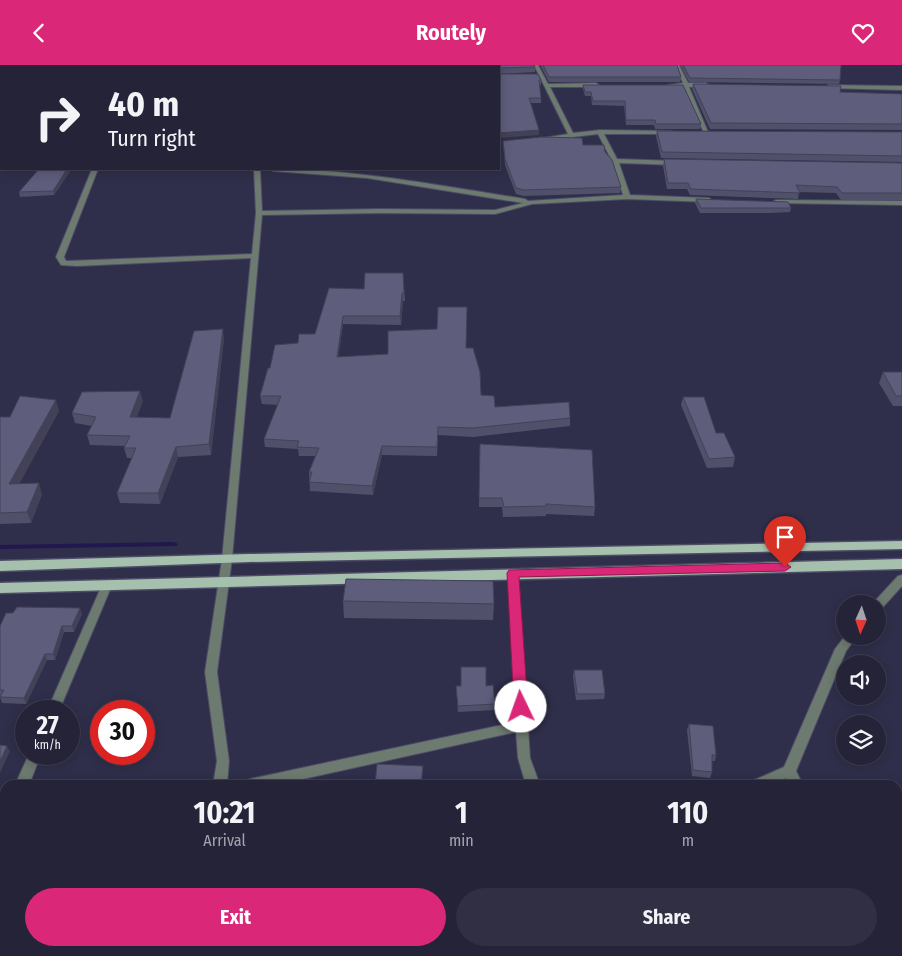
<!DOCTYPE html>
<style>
:root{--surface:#242338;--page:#302f43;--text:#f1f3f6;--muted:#a3a4ae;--line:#414053;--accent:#db2777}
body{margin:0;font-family:"Fira Sans Condensed",sans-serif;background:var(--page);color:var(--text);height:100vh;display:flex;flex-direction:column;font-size:19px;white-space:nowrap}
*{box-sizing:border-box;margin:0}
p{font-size:16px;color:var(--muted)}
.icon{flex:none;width:28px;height:28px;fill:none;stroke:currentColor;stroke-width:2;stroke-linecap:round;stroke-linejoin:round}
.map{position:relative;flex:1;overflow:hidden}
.panel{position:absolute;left:0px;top:715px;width:902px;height:176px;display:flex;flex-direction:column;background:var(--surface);border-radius:15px 15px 0 0;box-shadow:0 2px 12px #0003,0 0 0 1px var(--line)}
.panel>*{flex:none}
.guide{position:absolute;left:0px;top:0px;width:500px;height:105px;box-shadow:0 2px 12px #0003,0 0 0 1px var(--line);background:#242338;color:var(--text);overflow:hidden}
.needle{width:32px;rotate:183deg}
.tools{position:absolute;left:836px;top:530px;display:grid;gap:10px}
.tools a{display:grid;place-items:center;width:50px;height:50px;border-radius:50%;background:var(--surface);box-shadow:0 2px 12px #0003,0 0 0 1px var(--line);font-size:25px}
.speed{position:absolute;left:15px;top:635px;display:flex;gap:10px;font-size:25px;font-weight:700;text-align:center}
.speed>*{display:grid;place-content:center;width:65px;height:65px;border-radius:50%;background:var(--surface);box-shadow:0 2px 12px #0003,0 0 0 1px var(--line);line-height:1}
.speed small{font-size:12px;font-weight:400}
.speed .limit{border:8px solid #d22;background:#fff;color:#111}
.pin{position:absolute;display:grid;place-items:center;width:42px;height:42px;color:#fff;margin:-51px -21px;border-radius:50% 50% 50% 0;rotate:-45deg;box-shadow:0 0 5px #0007}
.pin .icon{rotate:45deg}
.me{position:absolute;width:55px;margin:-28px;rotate:357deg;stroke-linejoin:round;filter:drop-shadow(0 0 4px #0008)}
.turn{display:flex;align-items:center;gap:18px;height:105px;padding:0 25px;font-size:22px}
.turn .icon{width:65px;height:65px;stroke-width:2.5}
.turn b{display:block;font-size:35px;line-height:42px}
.eta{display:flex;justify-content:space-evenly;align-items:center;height:85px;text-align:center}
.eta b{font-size:30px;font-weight:700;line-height:35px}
.cta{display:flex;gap:10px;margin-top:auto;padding:10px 25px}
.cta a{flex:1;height:58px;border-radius:30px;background:var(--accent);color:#fff;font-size:20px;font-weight:700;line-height:58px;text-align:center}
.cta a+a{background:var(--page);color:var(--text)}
header{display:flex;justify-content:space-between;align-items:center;height:65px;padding:0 25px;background:var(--accent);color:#fff;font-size:22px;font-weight:700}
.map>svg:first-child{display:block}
</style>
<header><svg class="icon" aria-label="back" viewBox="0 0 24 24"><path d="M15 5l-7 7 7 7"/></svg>Routely<svg class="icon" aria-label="heart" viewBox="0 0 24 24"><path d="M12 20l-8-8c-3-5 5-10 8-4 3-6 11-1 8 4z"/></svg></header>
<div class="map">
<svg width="902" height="891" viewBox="0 0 902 891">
<rect width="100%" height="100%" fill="#302f4b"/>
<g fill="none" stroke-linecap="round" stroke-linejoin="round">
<polygon fill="#21184d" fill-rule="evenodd" points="174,477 178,479 177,481 0,484 0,480"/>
<defs>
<g id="minor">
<path d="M534,0H538L548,19L596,18L599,20L596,22H550L573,68L600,65L672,66L673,67L670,69H604L617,94L676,96L679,98L676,100L619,98L630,130L709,133L712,135L709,137L627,134L532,139L495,149L380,148L262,150L232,494L217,607L229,696L227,720H213L217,696L205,607L222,494L251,193L77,201L61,200L56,192L92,104H98L64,192L66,196L252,189L256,148L254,104H260L262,146L380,144L495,145L523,138L367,113L273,106L270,104C356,104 441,121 525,134L528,136L623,130L612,96L598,69L540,76L537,74L568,69Z"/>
<polygon points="675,0 679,0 688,18 706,18 709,20 706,22 689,22 708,67 703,66 684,22 671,22 668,20 683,18"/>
<polygon points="828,20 902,21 902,25 826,23"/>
<rect x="0" y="98" width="1" height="4"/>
<polygon points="776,135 902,136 902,140 774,138 774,136"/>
<polygon points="513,504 517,505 518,508 530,693 540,720 526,720 518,693 516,667 276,720 243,720 245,716 250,714 516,657 508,508 509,505"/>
<polygon points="902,510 902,521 882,543 878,544 878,539 873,539 874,537 898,511"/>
<polygon points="107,516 111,517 112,520 59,646 47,646 102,520 103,517"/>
<polygon points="845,571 857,571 846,586 796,706 803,720 789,720 786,713 771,720 750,720 752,716 784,702 835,584"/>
<polygon points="29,689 41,689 29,720 15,720"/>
<polygon points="5,754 5,789 0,787 0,756"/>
<polygon points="175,886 192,886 194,891 177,891"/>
<polygon points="491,886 514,886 512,891 489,891"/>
<polygon points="583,886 599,886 601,891 585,891"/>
<polygon points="867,886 882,886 884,891 868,891"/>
</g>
<g id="primary">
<polygon points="902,476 902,484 249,497 0,506 0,496 249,489"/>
<polygon points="902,494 902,504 0,528 0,518"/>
</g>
</defs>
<use href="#minor" stroke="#4d4c67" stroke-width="2"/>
<use href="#primary" stroke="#4d4c67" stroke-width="3"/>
<use href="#minor" fill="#6d7a70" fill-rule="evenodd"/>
<use href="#primary" fill="#a5c0ac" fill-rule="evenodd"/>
</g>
<g fill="#51506b">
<polygon points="540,0 677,0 681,12 680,17 549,17"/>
<polygon points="680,0 841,0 840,15 839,19 689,17"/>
<polygon points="499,1 535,2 535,7 499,9"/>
<polygon points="499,9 541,15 541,20 539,20 541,33 541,38 530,38 539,65 539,70"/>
<polygon points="693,19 840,27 902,29 902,65 710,64 692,24"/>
<polygon points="583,20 701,59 700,64 655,64 654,60 626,60 624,41 592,40 591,31 585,31 583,24"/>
<polygon points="657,66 902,67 902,97 661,93 656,71"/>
<polygon points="503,76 583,80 605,87 621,122 620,128 524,131 516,129 505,100"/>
<polygon points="664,94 902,98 902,135 841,135 836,128 799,127 798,134 690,130 687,124 667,124 663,101"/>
<polygon points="166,104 191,104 190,106 166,106"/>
<polygon points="71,105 54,130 20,132 19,127"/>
<polygon points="696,134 791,143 790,147 770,148 700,148 695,138"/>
<polygon points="403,208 405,236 403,236 401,260 343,259 338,292 388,289 467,283 481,330 495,342 570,353 570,361 473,372 438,370 437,391 382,390 373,430 310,426 309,407 315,391 299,391 298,384 265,382 264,374 278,340 262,339 260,331 270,303 298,278 315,269 364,224"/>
<polygon points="224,273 211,390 178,392 160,439 120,438 117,428 132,393 127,393 124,383 125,381 90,380 87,370 92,361 75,358 72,348 143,336 136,353 170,353"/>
<polygon points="883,307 902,307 902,341 893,341 879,318"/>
<polygon points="683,332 716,368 735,392 733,402 707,403 681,340"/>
<polygon points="59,346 19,419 42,429 31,458 0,459 0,352 10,352"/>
<polygon points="480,379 595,442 594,451 546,449 546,451 503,452 502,442 479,442"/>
<polygon points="343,536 494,539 493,555 344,553"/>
<polygon points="13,548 82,549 74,567 64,567 55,595 47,595 26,639 2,638 0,632 1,631 0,631 0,561"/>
<polygon points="574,605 605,629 604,634 576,635 573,611"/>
<polygon points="456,621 486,621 495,639 495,645 458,647"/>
<polygon points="689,659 716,690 715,696 712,696 712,707 710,713 692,711 687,665"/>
<polygon points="719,886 811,886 813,891 720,891"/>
</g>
<g fill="#424157">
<polygon points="539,65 539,70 499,73 499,68"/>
<polygon points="1,77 1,85 0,87 0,79"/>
<polygon points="67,104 70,104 71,105 54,130 53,126"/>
<polygon points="402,228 403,236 401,260 400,251"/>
<polygon points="343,251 343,259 337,301 337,292"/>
<polygon points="223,264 224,273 211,390 209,379"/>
<polygon points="140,326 143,336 133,363 130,352"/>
<polygon points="56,335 59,346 13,430 9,419"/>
<polygon points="382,381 382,390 373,430 372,421"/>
<polygon points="176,382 178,392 160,439 158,428"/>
<polygon points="39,418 42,429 31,458 27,447"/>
<polygon points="80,543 82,549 74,567 72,561"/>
<polygon points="62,561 64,567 55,595 53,589"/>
<polygon points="45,589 47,595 26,639 24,633"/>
<polygon points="7,681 10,686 0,708 0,697"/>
<polygon points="423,701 422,720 421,720"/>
</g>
<g fill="#5e5d7c" stroke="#424157">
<polygon points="0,0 251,0 250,1 1,1 1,77 0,79"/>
<rect x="288" y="0" width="89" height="1"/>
<polygon points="396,0 534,0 535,2 499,3 499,4 499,1 379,1"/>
<polygon points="543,0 677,0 681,12 549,12"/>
<polygon points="683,0 841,0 840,15 690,13"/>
<polygon points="499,9 538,9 541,15 539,15 541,33 529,33 539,65 499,68"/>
<polygon points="693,19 841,21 840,27 902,29 902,59 711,58"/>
<polygon points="583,20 683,20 701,59 656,59 655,55 626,55 625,36 593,36 591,27 585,27"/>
<polygon points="657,66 902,67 902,91 662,87"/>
<polygon points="541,72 582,73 583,80 604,80 605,87 612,95 621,122 524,125 516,123 505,94 503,76"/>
<polygon points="664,94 902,98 902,128 842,128 837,122 796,120 800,128 691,124 688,118 668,118"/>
<polygon points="39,104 67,104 53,126 19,127"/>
<polygon points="696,134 788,137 791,143 701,143"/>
<polygon points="365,208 403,208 404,228 402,228 400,251 343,251 337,292 388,289 388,266 437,264 438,242 467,242 466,283 473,283 480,307 481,330 494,331 495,342 569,337 570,353 473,363 438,362 437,382 382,381 372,421 309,417 312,407 309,407 319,383 297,382 299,376 264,374 281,331 260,331 268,303 270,303 275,280 298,278 299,269 315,269 329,223 364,224"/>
<polygon points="223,264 209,379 176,382 158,428 117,428 136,383 124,383 130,371 87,370 96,352 72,348 82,327 140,326 130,352 170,353 194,266"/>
<polygon points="883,307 902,307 902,331 896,331"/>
<polygon points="20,331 56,335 9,419 39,418 27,447 0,448 0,352 10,352"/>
<polygon points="683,332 704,332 716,368 724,368 735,392 709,394"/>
<polygon points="480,379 592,385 595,442 546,439 546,441 504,442 502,433 479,433"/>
<polygon points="346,514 493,516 494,539 343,536"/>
<polygon points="17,542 80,543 72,561 62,561 53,589 45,589 24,633 0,632 4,625 0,625 0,561 6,548 13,548"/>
<polygon points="461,602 486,602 486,621 493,620 495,639 458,641 456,621 461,621"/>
<polygon points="574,605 602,605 605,629 577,629"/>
<polygon points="689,659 713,661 716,690 712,690 712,707 693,705"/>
<polygon points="0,680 7,681 0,697"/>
<polygon points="377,699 423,701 421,720 375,720"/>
<polygon points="724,886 811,886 813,891 725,891"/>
</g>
<polygon fill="#db2777" stroke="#8e194d" points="785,498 791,502 785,506 519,512 528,642 526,646 516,646 514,642 507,508 509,505"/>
</svg>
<div class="tools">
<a><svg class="needle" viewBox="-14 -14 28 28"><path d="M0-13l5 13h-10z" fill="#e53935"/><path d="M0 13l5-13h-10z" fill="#a3a4ae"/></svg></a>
<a><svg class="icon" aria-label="sound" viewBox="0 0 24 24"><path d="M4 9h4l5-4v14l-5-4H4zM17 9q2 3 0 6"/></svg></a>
<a><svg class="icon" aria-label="layers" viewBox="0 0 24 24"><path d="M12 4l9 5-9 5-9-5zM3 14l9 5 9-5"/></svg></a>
</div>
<div class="speed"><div>27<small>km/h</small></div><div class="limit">30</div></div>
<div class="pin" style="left:785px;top:502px;background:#d93025"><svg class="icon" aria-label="arrive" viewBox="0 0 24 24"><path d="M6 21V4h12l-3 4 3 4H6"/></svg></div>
<svg class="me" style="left:521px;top:642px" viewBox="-20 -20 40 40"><circle r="19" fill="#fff"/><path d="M0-13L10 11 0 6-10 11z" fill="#db2777"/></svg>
<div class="guide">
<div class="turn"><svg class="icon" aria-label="right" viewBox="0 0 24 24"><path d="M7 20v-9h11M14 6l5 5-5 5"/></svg><div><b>40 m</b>Turn right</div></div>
</div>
<section class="panel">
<div class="eta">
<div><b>10:21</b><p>Arrival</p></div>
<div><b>1</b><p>min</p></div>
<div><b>110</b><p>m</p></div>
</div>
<div class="cta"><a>Exit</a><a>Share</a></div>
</section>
</div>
